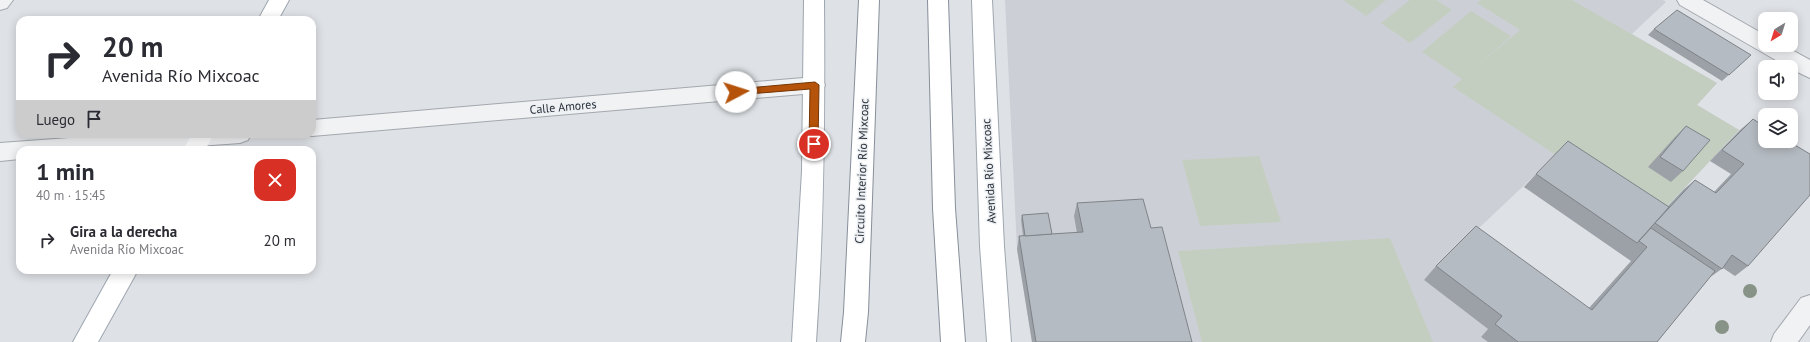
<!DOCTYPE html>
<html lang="es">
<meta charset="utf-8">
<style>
:root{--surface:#fff;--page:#f7f7f7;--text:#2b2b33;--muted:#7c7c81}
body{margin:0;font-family:"PT Sans",sans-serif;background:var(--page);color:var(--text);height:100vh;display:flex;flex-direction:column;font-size:15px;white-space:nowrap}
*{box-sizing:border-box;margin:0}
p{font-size:13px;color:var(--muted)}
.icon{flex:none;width:22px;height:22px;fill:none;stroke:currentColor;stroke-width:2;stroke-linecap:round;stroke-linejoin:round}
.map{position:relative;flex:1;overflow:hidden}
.drawer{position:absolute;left:16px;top:146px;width:300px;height:128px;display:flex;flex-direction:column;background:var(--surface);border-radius:12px;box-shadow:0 2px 10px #0003}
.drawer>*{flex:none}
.banner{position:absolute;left:16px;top:16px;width:300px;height:122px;border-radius:12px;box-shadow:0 2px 10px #0003;background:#fff;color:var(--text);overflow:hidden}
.needle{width:26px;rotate:218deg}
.controls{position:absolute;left:1758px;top:12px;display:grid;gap:8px}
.controls a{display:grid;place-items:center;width:40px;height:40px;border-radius:8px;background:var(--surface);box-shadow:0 2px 10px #0003;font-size:20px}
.pin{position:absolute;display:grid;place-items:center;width:34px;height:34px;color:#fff;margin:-17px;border:2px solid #fff;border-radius:50%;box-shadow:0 1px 4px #0007}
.me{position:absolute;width:44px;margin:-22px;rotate:85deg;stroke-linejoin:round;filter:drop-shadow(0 0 3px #0008)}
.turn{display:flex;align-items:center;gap:14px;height:84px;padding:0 20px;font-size:18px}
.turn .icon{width:52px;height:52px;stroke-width:2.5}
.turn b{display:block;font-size:28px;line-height:34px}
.then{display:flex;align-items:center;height:38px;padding:0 20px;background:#0003;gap:8px;font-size:15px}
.round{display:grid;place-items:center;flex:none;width:42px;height:42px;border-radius:12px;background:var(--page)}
.head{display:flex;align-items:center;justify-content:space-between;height:68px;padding:0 20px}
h1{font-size:24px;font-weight:600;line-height:30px}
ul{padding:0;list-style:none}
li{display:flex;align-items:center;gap:12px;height:52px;padding:0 20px}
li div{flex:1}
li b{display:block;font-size:15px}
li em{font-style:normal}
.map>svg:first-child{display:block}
</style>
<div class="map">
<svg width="1810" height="342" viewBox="0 0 1810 342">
<rect width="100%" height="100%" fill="#dee1e5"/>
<polygon fill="#ccd0d6" points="1005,0 1663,0 1666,2 1632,34 1717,83 1697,105 1739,130 1683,190 1556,155 1424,280 1488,329 1481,337 1488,342 1032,342 1017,249"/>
<g fill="#c4cec0">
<polygon points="1343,0 1386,0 1366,16"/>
<polygon points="1410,0 1436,0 1452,10 1410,43 1381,23"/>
<polygon points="1481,0 1572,0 1717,83 1697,105 1739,130 1654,220 1453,87 1462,79 1422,52 1471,11 1511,36 1478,65 1520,30 1477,3"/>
<polygon points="1259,156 1281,222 1200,226 1182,160"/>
<polygon points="1390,238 1433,342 1202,342 1178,251"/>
</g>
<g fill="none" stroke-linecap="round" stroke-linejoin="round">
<defs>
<g id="minor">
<polygon points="0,0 13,0 7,8 0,10"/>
<polygon points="1677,0 1703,0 1765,35 1765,45 1783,45 1810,60 1810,78 1791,69 1791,67 1788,67 1680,5"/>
<polygon points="815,77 822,79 825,85 822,91 815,93 312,136 304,134 312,134 312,120"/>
<polygon points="124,134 251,134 248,140 240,143 142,150 20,150 20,159 0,161 0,143"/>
<polygon points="1810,295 1810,325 1798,342 1771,342 1774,334 1801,298"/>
</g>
<g id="major">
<polygon points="269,0 289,0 278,20 258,20"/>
<path d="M804,0H824C825,114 824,228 816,342H792L802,171Z"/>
<polygon points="972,0 992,0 1004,246 1011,342 987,342 980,246"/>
<polygon points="192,134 214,134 205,150 183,150"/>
<polygon points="113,270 138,270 98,342 73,342"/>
</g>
<g id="highway">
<polygon points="859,0 879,0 868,312 865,342 841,342 844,312"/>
<polygon points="928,0 948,0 955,208 965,342 941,342 933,208"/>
</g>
</defs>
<use href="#minor" stroke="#a4a8ae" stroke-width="2"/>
<use href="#major" stroke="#9ea6b0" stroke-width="2"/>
<use href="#highway" stroke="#878f9a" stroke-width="2"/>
<use href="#minor" fill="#f0f2f4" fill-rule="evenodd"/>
<use href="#major" fill="#fff" fill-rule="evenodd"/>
<use href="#highway" fill="#fff" fill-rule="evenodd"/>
</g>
<g fill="#879386">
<circle cx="1750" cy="291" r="7"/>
<circle cx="1722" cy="327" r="7"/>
</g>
<g fill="#9ca1a7">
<polygon points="1654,29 1744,61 1722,81 1648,35"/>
<polygon points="1753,119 1748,266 1735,276 1723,268 1709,278 1657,342 1488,342 1481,337 1488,329 1424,280 1436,266 1589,308 1631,261 1524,187 1536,174 1668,206 1683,190 1695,180 1714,192 1731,174 1710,161 1740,130"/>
<polygon points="1686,126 1683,171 1671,182 1648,167 1675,137"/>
<polygon points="1077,203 1151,228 1192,342 1032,342 1017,249 1019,236 1023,236 1021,220 1022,215 1052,234 1077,233 1074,216"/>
</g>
<g fill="#b5bbc2" stroke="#7f8388">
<polygon points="1677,10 1751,55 1729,75 1654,29"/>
<polygon points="1753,119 1765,127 1765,141 1788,141 1810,154 1810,195 1748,266 1732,255 1722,269 1655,223 1695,180 1716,193 1744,164 1722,150"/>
<polygon points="1686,126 1710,140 1683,171 1660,157"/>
<polygon points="1568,141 1669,207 1637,243 1536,174"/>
<polygon points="1143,199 1151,228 1162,227 1192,342 1036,342 1019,236 1083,232 1077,203"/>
<polygon points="1048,213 1052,234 1025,236 1022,215"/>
<polygon points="1476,226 1592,310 1647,247 1639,241 1651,228 1715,271 1657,342 1518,342 1495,324 1502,316 1436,266"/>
</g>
<polygon fill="#b45309" stroke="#753606" points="815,82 819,85 818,144 814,147 809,144 810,89 736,95 732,92 736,89"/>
<g text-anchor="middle" stroke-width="3" stroke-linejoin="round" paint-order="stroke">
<g font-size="12" fill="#29303a" stroke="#edf0f3">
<text transform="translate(563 107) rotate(-5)" y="4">Calle Amores</text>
<text transform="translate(862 171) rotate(-88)" y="4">Circuito Interior Río Mixcoac</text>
<text transform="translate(989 171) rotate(-93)" y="4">Avenida Río Mixcoac</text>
</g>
</g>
</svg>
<div class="controls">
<a><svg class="needle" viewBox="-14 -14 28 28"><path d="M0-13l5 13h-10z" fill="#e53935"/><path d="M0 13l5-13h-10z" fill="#7c7c81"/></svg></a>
<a><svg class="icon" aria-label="sound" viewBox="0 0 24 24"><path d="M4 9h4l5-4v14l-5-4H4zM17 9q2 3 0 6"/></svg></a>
<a><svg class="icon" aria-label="layers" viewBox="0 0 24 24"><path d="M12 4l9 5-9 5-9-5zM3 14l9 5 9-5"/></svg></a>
</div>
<div class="pin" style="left:814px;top:144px;background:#d93025"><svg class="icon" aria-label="arrive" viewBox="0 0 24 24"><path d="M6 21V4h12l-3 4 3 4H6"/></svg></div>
<svg class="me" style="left:736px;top:92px" viewBox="-20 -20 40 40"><circle r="19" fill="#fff"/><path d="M0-13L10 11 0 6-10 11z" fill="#b45309"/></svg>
<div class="banner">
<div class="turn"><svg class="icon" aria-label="right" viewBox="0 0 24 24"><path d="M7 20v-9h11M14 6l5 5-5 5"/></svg><div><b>20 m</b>Avenida Río Mixcoac</div></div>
<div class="then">Luego<svg class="icon" aria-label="arrive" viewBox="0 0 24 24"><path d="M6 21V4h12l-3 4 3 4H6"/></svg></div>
</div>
<section class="drawer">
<div class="head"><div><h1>1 min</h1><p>40 m · 15:45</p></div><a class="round" style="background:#d93025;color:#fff"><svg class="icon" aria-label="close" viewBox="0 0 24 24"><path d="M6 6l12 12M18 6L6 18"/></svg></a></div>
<ul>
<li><svg class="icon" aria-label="right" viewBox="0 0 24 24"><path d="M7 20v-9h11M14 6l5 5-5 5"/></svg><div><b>Gira a la derecha</b><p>Avenida Río Mixcoac</p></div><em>20 m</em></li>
</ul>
</section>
</div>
